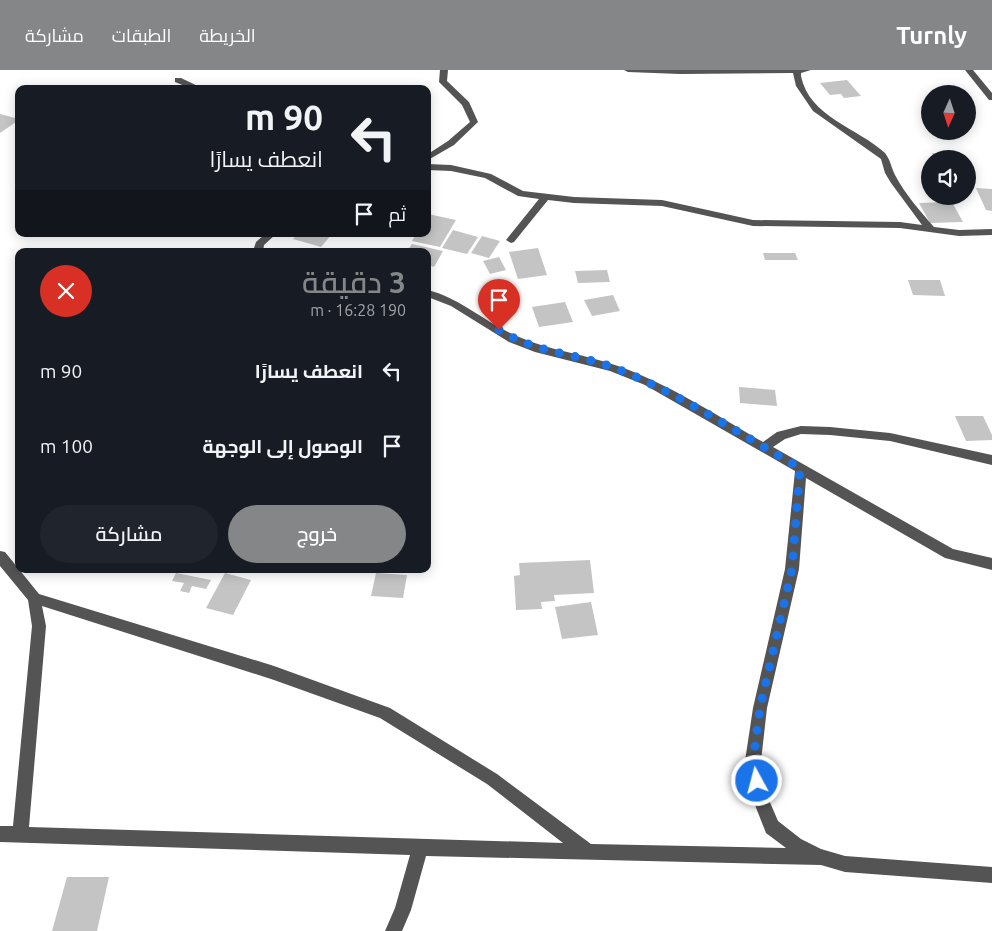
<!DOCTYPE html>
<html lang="ar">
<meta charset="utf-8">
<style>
:root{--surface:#171b24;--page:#20242c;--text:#f1f3f6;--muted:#9ea1a6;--accent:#858687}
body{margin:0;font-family:Ubuntu,Cairo,sans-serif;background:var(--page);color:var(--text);direction:rtl;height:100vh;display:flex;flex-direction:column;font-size:19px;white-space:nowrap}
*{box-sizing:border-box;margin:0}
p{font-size:16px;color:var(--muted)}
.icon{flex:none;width:28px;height:28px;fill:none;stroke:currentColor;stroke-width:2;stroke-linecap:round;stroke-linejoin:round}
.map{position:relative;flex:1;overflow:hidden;direction:ltr}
.details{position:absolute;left:15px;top:178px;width:416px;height:325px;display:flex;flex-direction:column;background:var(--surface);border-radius:10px;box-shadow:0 2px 12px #0003;direction:rtl}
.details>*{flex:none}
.hud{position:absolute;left:15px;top:15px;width:416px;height:152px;border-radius:10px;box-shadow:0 2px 12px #0003;direction:rtl;background:#171b24;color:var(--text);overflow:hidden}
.needle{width:32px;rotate:183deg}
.tools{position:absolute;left:921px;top:15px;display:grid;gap:10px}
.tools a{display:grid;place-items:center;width:55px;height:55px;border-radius:50%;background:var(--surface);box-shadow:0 2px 12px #0003;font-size:25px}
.pin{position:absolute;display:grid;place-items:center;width:42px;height:42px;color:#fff;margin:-51px -21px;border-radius:50% 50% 50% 0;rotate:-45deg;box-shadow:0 0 5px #0007}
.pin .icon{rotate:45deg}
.me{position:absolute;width:55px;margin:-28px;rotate:353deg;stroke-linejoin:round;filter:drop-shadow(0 0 4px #0008)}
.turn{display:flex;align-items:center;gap:18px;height:105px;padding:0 25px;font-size:22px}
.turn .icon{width:65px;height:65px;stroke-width:2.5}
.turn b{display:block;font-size:35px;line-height:42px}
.then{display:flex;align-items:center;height:48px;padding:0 25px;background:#0003;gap:10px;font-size:19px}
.round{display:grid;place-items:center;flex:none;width:52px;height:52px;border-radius:26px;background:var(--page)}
.head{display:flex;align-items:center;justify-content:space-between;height:85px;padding:0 25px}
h1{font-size:30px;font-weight:600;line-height:38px;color:var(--accent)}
.cta{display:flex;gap:10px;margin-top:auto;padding:10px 25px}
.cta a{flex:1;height:58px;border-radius:30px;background:var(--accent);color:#fff;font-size:20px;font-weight:600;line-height:58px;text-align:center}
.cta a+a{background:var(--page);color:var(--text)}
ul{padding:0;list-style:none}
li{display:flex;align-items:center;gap:15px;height:75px;padding:0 25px}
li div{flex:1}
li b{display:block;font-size:19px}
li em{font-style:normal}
header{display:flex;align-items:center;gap:30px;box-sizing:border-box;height:70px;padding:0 25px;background:var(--accent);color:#fff}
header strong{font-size:24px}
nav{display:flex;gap:28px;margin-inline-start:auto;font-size:18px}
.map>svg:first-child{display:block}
</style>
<header>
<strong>Turnly</strong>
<nav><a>الخريطة</a><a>الطبقات</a><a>مشاركة</a></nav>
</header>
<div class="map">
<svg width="992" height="861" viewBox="0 0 992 861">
<rect width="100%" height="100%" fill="#fff"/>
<g fill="#c4c4c4">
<polygon points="847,10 861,26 844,28 841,24 830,25 820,13"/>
<polygon points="0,44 19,49 19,50 0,63"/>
<polygon points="932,83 946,83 950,89 935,89"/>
<polygon points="976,118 992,119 992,141 986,140"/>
<polygon points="952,132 963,152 930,153 919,133"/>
<polygon points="428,144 456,150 440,177 412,171 416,164 428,164"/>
<polygon points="453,160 478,167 467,184 442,178"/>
<polygon points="298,164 332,164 321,177 293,169"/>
<polygon points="482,166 500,171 489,188 471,183"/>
<polygon points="412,174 443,181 434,197 428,195 428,181 407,181"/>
<polygon points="538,178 547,205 518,209 509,182"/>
<polygon points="763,183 795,183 798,190 765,190"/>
<polygon points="499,187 506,200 490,204 483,191"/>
<polygon points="607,200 610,212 578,213 575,201"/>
<polygon points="908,210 940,210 945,226 913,225"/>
<polygon points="613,225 620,241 592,246 584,230"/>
<polygon points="565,232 573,252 539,257 532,237"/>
<polygon points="739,317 775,320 777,336 740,333"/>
<polygon points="955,346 983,346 992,365 992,370 966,371"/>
<polygon points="590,490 594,523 554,525 555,531 541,532 542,539 516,540 514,506 520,505 519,493"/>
<polygon points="176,503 211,510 206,519 192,516 189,523 180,521 184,513 172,511"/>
<polygon points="225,503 251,510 233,545 206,538"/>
<polygon points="376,503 407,505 403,528 371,526"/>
<polygon points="591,532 598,565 562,569 555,537"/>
<polygon points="67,807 109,807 97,861 52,861"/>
</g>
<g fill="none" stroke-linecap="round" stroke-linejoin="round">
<g fill="#545454" fill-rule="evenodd">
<polygon points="440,0 448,0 447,11 469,32 478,52 454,75 428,90 428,84 448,71 470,52 462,35 439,12"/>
<path d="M624,0H811L801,3V6C809,47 858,58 885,83C891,91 891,97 895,105C905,124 920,141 934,157L959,160L992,159V165L959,166L900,158L753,156L662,136L574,133L548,130L514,172L511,173L506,170L539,129L518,126L485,108L451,101L428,100V94L451,95L491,104L523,121L574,127L662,130L753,150L900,152L922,155L891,113L885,103L881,89L813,41L796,16L793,3L680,4L628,2Z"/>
<polygon points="965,0 973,0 992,23 992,30 989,30"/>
<polygon points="175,8 181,8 204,19 192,19 175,12"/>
<polygon points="265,164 276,164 264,175 263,181 253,181 256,172"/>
<path d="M428,220C462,229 487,254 519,267C551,281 585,284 618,296C669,314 716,345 763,372L777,362L801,356L830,357L890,363L992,385V395L890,371L830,365L801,364L785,369L773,377L953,479L992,488V500L945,488L806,408L799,499L767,638L761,691L769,730L778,751L801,769L821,779L845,786L992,797V813L845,802L821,795L426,786L411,840L402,861H385L395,838L410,785L0,772V756H13L32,556L28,530L0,496V481L5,482L39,524L274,596L390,638L497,704L591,774L786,778L766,763L753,730L745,691L753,638L785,499L795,401L645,315L610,301L535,282L509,272L451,236L428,227ZM42,536L274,610L380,648L487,714L563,773L29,757L46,556Z"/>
</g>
</g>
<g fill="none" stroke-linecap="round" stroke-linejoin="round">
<path stroke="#1a73e8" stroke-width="9" stroke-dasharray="0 16.2" d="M499,260C539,284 575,283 615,298C680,324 740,364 800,398L792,499L760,638L753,691L757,711"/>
</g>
</svg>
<div class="tools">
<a><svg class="needle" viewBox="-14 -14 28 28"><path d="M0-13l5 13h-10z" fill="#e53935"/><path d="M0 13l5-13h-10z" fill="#9ea1a6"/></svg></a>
<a><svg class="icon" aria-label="sound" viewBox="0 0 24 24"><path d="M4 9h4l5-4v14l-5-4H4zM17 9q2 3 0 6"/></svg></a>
</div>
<div class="pin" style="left:499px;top:260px;background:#d93025"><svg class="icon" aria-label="arrive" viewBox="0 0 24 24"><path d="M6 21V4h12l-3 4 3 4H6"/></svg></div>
<svg class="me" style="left:757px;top:711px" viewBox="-20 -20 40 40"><circle r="17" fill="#1a73e8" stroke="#fff" stroke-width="3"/><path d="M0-11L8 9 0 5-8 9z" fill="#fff"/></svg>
<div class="hud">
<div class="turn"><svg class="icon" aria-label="left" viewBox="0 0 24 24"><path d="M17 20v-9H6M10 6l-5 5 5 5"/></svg><div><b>90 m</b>انعطف يسارًا</div></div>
<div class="then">ثم<svg class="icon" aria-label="arrive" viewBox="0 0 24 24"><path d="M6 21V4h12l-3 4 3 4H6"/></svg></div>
</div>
<section class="details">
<div class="head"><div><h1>3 دقيقة</h1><p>190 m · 16:28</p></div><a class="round" style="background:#d93025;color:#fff"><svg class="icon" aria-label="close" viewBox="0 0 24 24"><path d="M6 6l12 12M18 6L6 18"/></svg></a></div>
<ul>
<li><svg class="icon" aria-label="left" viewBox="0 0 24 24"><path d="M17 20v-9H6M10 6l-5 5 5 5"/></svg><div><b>انعطف يسارًا</b></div><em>90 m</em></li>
<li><svg class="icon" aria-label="arrive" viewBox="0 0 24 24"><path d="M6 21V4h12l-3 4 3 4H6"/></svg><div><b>الوصول إلى الوجهة</b></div><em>100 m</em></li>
</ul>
<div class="cta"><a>خروج</a><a>مشاركة</a></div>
</section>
</div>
